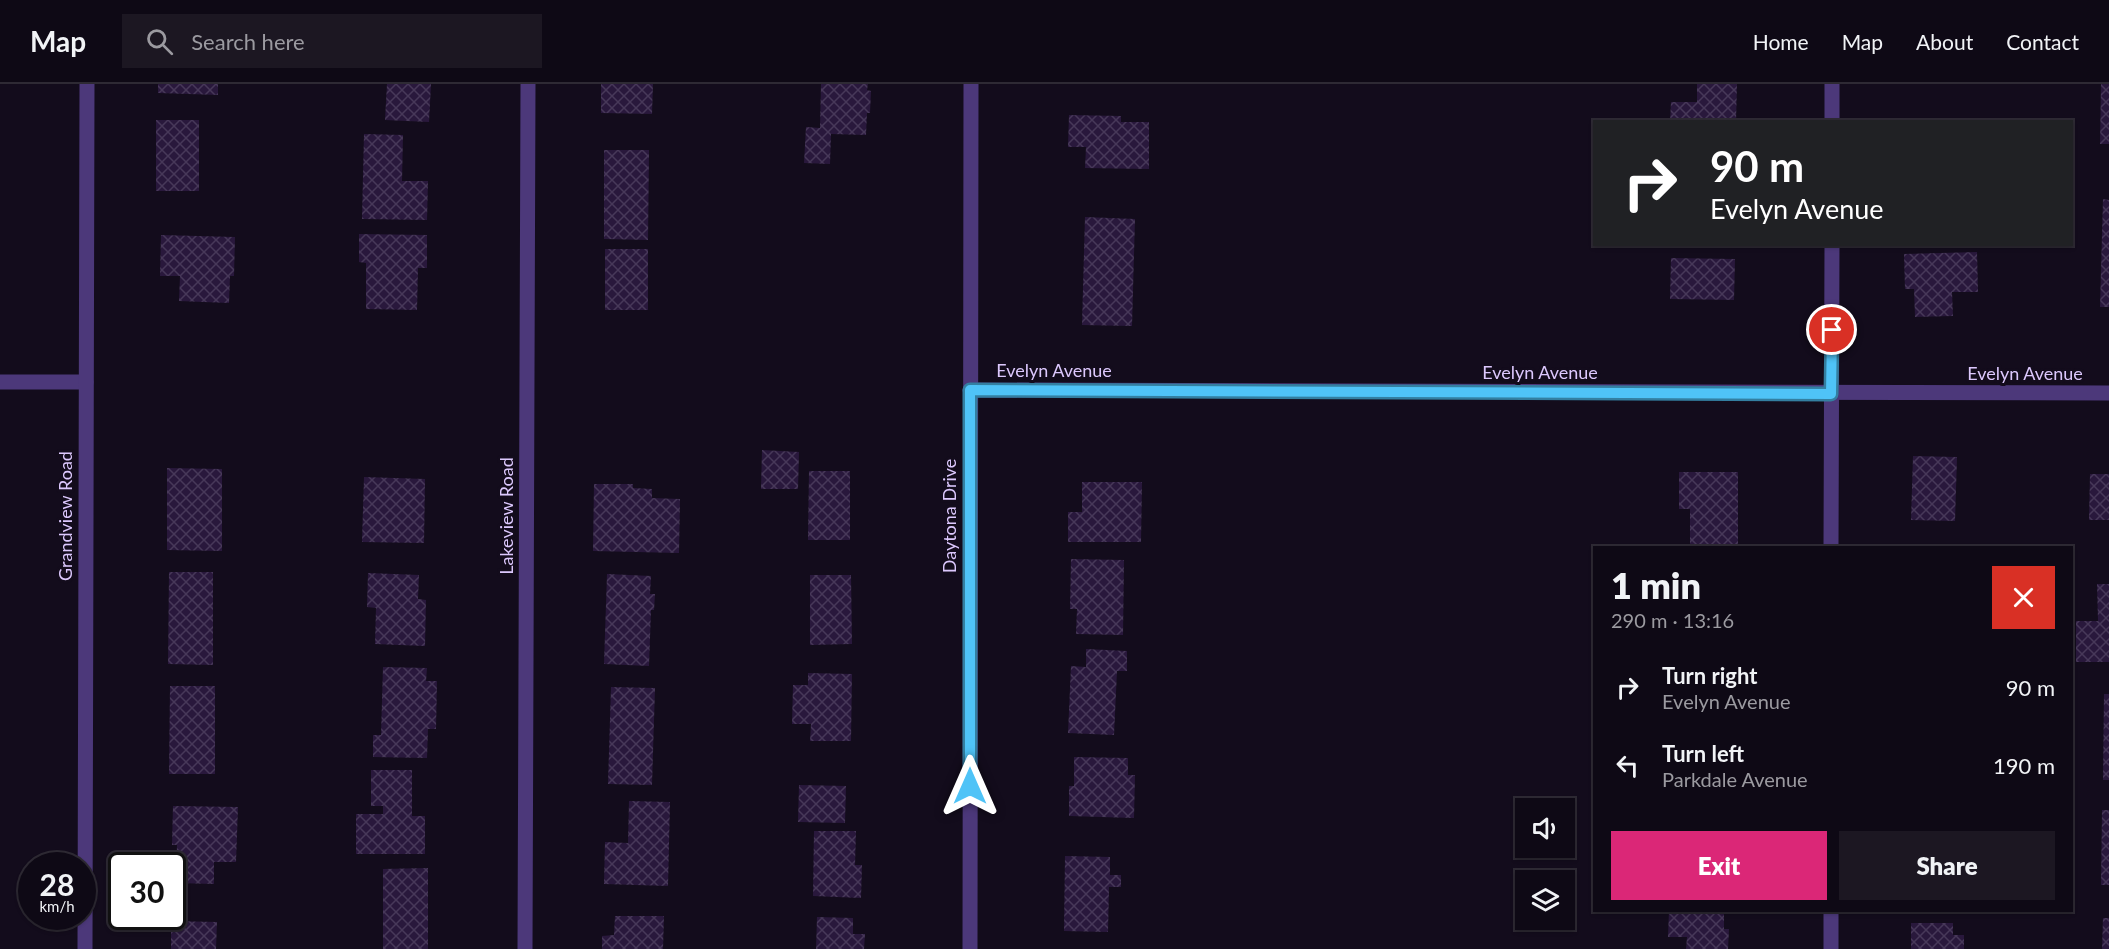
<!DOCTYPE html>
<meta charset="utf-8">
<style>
:root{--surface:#0e0915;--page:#1c1722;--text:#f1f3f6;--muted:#9b9aa0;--line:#2e2a34;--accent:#db2777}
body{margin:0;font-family:Lato,sans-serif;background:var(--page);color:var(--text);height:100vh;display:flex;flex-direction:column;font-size:22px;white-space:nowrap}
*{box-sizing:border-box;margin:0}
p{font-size:20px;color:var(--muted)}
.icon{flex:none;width:33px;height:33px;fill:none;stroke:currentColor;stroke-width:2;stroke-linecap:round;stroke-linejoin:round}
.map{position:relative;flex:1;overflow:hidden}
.side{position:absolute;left:1593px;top:462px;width:480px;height:366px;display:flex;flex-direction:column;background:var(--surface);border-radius:0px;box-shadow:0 2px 4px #0004,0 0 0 2px var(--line)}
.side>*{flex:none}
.guide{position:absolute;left:1593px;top:36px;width:480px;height:126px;border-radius:0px;box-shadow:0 2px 4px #0004,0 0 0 2px var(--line);background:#202124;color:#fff;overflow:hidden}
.tools{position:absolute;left:1515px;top:714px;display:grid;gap:12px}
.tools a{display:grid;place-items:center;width:60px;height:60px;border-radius:0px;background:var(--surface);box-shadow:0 2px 4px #0004,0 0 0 2px var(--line);font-size:30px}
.speed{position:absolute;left:18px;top:768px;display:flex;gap:12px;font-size:30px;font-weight:700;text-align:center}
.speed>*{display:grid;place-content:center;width:78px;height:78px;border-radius:50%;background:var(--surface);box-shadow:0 2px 4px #0004,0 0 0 2px var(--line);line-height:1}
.speed small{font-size:15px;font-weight:400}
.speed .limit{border:3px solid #111;border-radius:9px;background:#fff;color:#111}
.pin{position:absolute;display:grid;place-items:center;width:51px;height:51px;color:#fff;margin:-26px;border:3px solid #fff;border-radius:50%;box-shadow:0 2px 6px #0007}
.me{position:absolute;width:66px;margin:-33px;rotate:0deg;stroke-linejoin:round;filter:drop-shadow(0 0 4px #0008)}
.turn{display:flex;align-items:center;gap:21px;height:126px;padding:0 18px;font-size:27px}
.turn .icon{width:78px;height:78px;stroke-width:2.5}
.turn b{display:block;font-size:42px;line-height:51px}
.round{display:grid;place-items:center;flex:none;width:63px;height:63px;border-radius:0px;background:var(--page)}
.headline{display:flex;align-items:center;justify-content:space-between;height:102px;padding:0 18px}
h1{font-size:36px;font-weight:800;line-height:45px}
.primary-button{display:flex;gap:12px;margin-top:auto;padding:12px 18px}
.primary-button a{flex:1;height:69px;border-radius:0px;background:var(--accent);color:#fff;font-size:24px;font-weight:800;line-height:69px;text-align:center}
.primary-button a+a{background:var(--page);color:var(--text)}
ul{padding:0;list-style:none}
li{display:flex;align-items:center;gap:18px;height:78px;padding:0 18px}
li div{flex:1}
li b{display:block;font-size:22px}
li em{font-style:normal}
header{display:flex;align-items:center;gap:36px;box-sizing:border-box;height:84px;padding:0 30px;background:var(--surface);border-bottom:2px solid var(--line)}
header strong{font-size:28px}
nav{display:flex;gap:33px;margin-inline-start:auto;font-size:21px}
.search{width:420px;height:54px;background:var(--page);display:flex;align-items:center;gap:15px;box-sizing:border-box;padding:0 21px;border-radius:0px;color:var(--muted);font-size:22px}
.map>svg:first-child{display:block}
</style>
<header>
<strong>Map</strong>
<div class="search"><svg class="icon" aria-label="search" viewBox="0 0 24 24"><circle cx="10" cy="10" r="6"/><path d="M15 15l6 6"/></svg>Search here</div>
<nav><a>Home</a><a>Map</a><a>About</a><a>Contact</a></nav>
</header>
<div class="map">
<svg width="2109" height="865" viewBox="0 0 2109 865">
<defs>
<pattern id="building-cross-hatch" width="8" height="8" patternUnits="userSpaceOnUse" patternTransform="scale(1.5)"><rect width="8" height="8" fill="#29183c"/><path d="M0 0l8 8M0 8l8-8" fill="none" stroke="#473859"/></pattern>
</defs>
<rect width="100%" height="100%" fill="#130c1c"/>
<g fill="url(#building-cross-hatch)">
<polygon points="158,0 218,0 218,11 158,9"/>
<polygon points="387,0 431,0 429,38 385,36"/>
<polygon points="601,0 653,0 652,30 601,29"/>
<polygon points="821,0 868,0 867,6 871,7 870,29 867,29 866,51 831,50 830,80 804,79 806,43 820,44"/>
<polygon points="1697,0 1737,0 1736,38 1670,38 1671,18 1697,18"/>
<polygon points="2101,0 2109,0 2109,60 2100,60"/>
<polygon points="1069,31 1121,32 1121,38 1149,38 1149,85 1085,84 1086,63 1068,63"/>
<rect x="156" y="36" width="43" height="71"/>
<polygon points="364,50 403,51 402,97 428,97 427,136 362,135"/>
<polygon points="604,66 649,66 648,156 604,155"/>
<polygon points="2103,115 2109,116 2109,223 2100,223"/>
<polygon points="1085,133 1135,135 1132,242 1082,241"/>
<polygon points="359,150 427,151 427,184 418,184 417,226 366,225 366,179 359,178"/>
<polygon points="161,151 235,153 234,192 230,192 229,219 179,217 180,192 160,192"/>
<rect x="605" y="165" width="43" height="61"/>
<polygon points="1977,168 1978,208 1952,208 1953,232 1915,233 1914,205 1905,205 1904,170"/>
<polygon points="1671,174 1735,175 1734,216 1670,215"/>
<polygon points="762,366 799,368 798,405 761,405"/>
<polygon points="1913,372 1957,373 1955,437 1911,436"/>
<polygon points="167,384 222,385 222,467 167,466"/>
<polygon points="809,387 850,387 850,456 808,456"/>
<polygon points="1679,388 1738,388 1738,461 1690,461 1690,425 1679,425"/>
<polygon points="2090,390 2109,390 2109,436 2089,436"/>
<polygon points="364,393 425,395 424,459 362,458"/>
<polygon points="1082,398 1142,398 1141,458 1068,458 1068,428 1082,428"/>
<polygon points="594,400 633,400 633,404 652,405 652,414 680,415 679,469 593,467"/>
<polygon points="1071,475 1124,476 1123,551 1076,550 1077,525 1070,525"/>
<polygon points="169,488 213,488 213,581 168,580"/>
<polygon points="368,489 419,491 418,515 426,516 425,562 375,560 376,524 367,523"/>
<polygon points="607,490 651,492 650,510 655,510 654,526 651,526 649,582 604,580"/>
<polygon points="810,491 851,491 852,560 810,561"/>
<polygon points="2097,500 2109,500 2109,578 2076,578 2076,537 2098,537"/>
<polygon points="1086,565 1127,567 1127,587 1117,587 1114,651 1068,649 1071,582 1086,583"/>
<polygon points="383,583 427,584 426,597 437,597 436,645 428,645 427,674 373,673 373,651 381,651"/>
<polygon points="808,589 852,590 851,657 810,657 811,640 792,640 793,601 808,601"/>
<polygon points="170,602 215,602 215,690 169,690"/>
<polygon points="611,603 655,604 652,701 608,700"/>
<polygon points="2104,610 2109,610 2109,696 2103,696"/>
<polygon points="1074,673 1128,674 1128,691 1135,691 1134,734 1069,732 1069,702 1074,702"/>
<polygon points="371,686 412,686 412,732 425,732 425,770 356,770 356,730 383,730 383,722 371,722"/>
<polygon points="799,701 846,702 845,739 798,738"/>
<polygon points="629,717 670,718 668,802 604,800 605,758 628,759"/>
<polygon points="173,722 238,723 236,778 214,778 214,800 176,799 177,761 172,761"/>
<polygon points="2102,726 2109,726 2109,801 2101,801"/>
<polygon points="814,747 856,747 855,781 862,781 861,814 813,812"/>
<polygon points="1065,772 1110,773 1110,791 1121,791 1121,803 1109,803 1108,848 1064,847"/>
<polygon points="428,784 428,865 383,865 383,785"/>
<polygon points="1669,826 1724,826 1724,845 1729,845 1728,865 1686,865 1687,853 1668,853"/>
<polygon points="615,832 664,832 663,865 602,865 602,852 614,851"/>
<polygon points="817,833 853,834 853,850 865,850 864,865 816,865"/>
<polygon points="2103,834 2109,834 2109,865 2102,865"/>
<polygon points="171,837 217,838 216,865 171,865"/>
<polygon points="1911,839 1953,839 1953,851 1964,851 1964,865 1911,865"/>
</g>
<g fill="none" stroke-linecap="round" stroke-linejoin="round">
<g stroke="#4c387a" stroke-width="15">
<polyline points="1832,38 1832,0"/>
<polyline points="0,298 86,298"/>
<polyline points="970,306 2109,309"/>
<polyline points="1831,464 1832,160"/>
<polyline points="1831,826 1831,865"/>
<polyline points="85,865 87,0"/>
<polyline points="525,865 528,0"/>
<polyline points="970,865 971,0"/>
</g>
</g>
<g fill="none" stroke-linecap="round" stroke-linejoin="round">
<defs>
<polyline id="route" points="970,702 970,306 1831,310 1832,246"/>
</defs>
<use href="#route" stroke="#337fa1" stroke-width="15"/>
<use href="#route" stroke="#4fc3f7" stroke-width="10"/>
</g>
<g text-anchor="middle" stroke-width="6" stroke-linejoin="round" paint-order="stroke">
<g font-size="18" fill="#dcc8fd" stroke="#130c1c">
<text x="1054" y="293">Evelyn Avenue</text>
<text x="1540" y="295">Evelyn Avenue</text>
<text x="2025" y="296">Evelyn Avenue</text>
<text transform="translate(66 432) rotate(-90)" y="6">Grandview Road</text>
<text transform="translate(507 432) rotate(-90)" y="6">Lakeview Road</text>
<text transform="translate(950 432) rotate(-90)" y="6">Daytona Drive</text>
</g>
</g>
</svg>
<div class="tools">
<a><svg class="icon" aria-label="sound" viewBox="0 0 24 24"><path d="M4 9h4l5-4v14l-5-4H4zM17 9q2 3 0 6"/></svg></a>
<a><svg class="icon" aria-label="layers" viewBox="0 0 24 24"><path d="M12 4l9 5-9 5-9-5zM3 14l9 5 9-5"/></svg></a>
</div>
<div class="speed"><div>28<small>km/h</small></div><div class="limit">30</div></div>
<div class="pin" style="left:1832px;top:246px;background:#d93025"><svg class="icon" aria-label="arrive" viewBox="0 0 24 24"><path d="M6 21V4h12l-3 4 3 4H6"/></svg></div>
<svg class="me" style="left:970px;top:702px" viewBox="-20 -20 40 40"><path d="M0-17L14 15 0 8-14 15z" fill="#4fc3f7" stroke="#fff" stroke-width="4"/></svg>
<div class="guide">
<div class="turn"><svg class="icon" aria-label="right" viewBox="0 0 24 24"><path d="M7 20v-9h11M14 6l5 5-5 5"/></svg><div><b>90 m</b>Evelyn Avenue</div></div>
</div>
<section class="side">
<div class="headline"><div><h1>1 min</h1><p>290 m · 13:16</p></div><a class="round" style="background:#d93025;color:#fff"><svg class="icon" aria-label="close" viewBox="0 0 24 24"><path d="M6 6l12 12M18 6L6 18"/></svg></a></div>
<ul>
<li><svg class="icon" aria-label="right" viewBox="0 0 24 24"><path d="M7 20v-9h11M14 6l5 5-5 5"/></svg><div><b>Turn right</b><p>Evelyn Avenue</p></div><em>90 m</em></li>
<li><svg class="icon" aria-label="left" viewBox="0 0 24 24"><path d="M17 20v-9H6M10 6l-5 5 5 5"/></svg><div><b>Turn left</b><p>Parkdale Avenue</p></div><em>190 m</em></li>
</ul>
<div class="primary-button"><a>Exit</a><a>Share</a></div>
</section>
</div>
